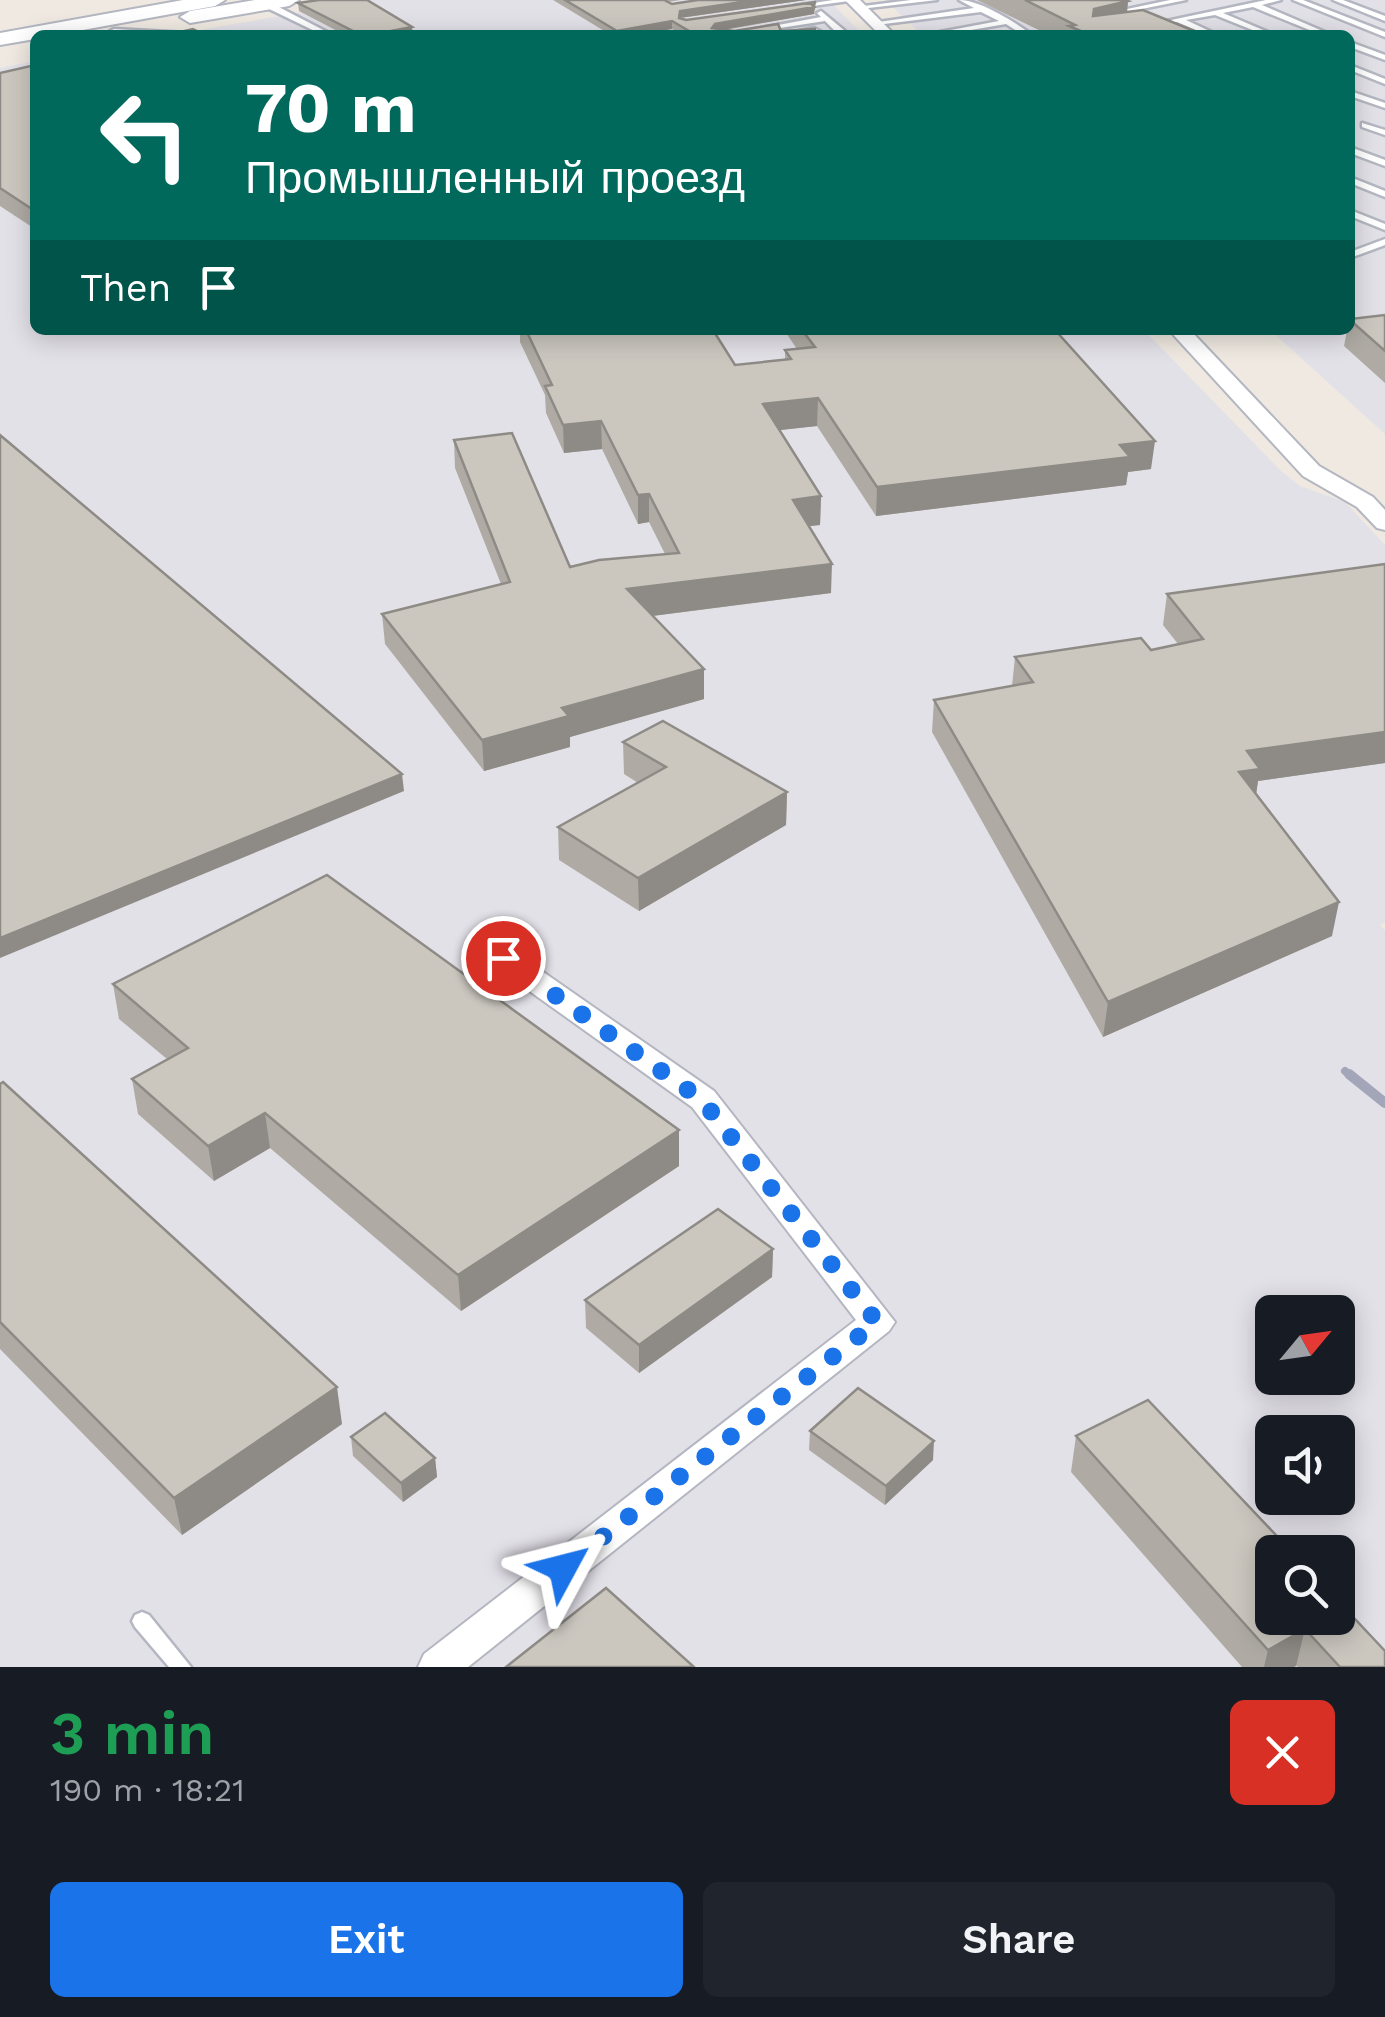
<!DOCTYPE html>
<meta charset="utf-8">
<style>
:root{--surface:#171b24;--page:#20242c;--text:#f1f3f6;--muted:#9ea1a6;--accent:#1a73e8}
body{margin:0;font-family:"Work Sans",sans-serif;background:var(--page);color:var(--text);height:100vh;display:flex;flex-direction:column;font-size:38px;white-space:nowrap}
*{box-sizing:border-box;margin:0}
p{font-size:32px;color:var(--muted)}
.icon{flex:none;width:55px;height:55px;fill:none;stroke:currentColor;stroke-width:2;stroke-linecap:round;stroke-linejoin:round}
.map{position:relative;height:1667px;overflow:hidden}
.details{display:flex;flex-direction:column;background:var(--surface);flex:1}
.details>*{flex:none}
.guide{position:absolute;left:30px;top:30px;width:1325px;height:305px;border-radius:15px;box-shadow:0 5px 25px #0003;background:#00695c;color:#fff;overflow:hidden}
.needle{width:65px;rotate:61deg}
.controls{position:absolute;left:1255px;top:1295px;display:grid;gap:20px}
.controls a{display:grid;place-items:center;width:100px;height:100px;border-radius:15px;background:var(--surface);box-shadow:0 5px 25px #0003;font-size:50px}
.pin{position:absolute;display:grid;place-items:center;width:85px;height:85px;color:#fff;margin:-42px;border:5px solid #fff;border-radius:50%;box-shadow:0 2px 10px #0007}
.me{position:absolute;width:110px;margin:-55px;rotate:52deg;stroke-linejoin:round;filter:drop-shadow(0 0 8px #0008)}
.turn{display:flex;align-items:center;gap:35px;height:210px;padding:0 50px;font-size:45px}
.turn .icon{width:130px;height:130px;stroke-width:2.5}
.turn b{display:block;font-size:70px;line-height:85px}
.then{display:flex;align-items:center;height:95px;padding:0 50px;background:#0003;gap:20px;font-size:38px}
.round{display:grid;place-items:center;flex:none;width:105px;height:105px;border-radius:15px;background:var(--page)}
.summary{display:flex;align-items:center;justify-content:space-between;height:170px;padding:0 50px}
h1{font-size:60px;font-weight:600;line-height:75px;color:#1e9e55}
.button{display:flex;gap:20px;margin-top:auto;padding:20px 50px}
.button a{flex:1;height:115px;border-radius:15px;background:var(--accent);color:#fff;font-size:40px;font-weight:600;line-height:115px;text-align:center}
.button a+a{background:var(--page);color:var(--text)}
.map>svg:first-child{display:block}
</style>
<div class="map">
<svg width="1385" height="1667" viewBox="0 0 1385 1667">
<rect width="100%" height="100%" fill="#efe9e1"/>
<g fill="#e3e1e8" fill-rule="evenodd">
<polygon points="371,0 829,0 863,35 172,35"/>
<polygon points="885,0 1385,0 1385,434 1270,330 1350,330 1350,35 922,35"/>
<path d="M35,61V330H1144L1281,471L1300,486L1345,502L1385,545V921L1380,926L1385,930V1667H0V68ZM1272,1312H1338V1378H1272ZM1272,1432H1338V1498H1272ZM1272,1552H1338V1618H1272Z"/>
</g>
<g fill="none" stroke-linecap="round" stroke-linejoin="round">
<defs>
<g id="lane">
<polygon points="833,0 856,0 798,8 794,6"/>
<polygon points="911,0 937,0 860,9 856,7"/>
<path d="M959,0C980,0 1015,22 1032,35H1023L1006,24L942,35H924L999,21L981,12L876,25L872,23L974,8Z"/>
<polygon points="1170,0 1186,0 1117,14 1113,12"/>
<polygon points="1266,0 1281,0 1262,5 1332,35 1322,35 1253,7 1223,13 1275,35 1265,35 1215,15 1186,20 1218,35 1208,35 1177,22 1156,26 1152,24"/>
<polygon points="1293,0 1303,0 1385,32 1385,37"/>
<polygon points="1333,0 1343,0 1385,16 1385,21"/>
<polygon points="263,2 269,2 333,35 323,35 263,6"/>
<polygon points="821,11 845,31 845,35 839,35 825,21 760,31 756,29 821,17 817,13"/>
<polygon points="814,28 827,35 813,32 780,35"/>
<polygon points="114,29 186,33 190,35 111,33 110,31"/>
<polygon points="1350,42 1385,55 1385,60 1350,47"/>
<polygon points="1350,65 1385,79 1385,84 1350,70"/>
<polygon points="1350,91 1385,103 1385,108 1350,96"/>
<polygon points="1362,123 1385,130 1385,135 1362,127"/>
<polygon points="1350,147 1385,160 1385,166 1350,153"/>
<polygon points="1350,177 1385,191 1385,197 1350,183"/>
<polygon points="1350,210 1385,224 1385,230 1350,216"/>
<polygon points="1385,239 1385,245 1350,258 1350,252"/>
<polygon points="142,1612 149,1615 191,1667 169,1667 135,1627 132,1621 135,1615"/>
</g>
<g id="street">
<polygon points="845,0 860,0 895,35 880,35"/>
<polygon points="1169,330 1190,330 1319,466 1373,497 1385,510 1385,530 1377,528 1357,507 1303,476"/>
<polygon points="503,949 513,951 714,1091 895,1322 889,1331 468,1667 418,1667 424,1654 856,1320 692,1107 493,965 488,958 493,951"/>
</g>
<g id="secondary">
<polygon points="183,0 225,0 215,6 55,35 35,35 35,39 0,45 0,33"/>
<polygon points="255,0 299,0 289,6 190,23 180,17 190,11"/>
</g>
</defs>
<use href="#lane" stroke="#b4b7c1" stroke-width="5"/>
<use href="#street" stroke="#b4b7c1" stroke-width="4"/>
<use href="#secondary" stroke="#b4b7c1" stroke-width="4"/>
<use href="#lane" fill="#fff" fill-rule="evenodd"/>
<use href="#street" fill="#fff" fill-rule="evenodd"/>
<use href="#secondary" fill="#fff" fill-rule="evenodd"/>
<polyline stroke="#a3a6b8" stroke-width="8" points="1345,1071 1352,1077"/>
<polyline stroke="#a3a6b8" stroke-width="10" points="1349,1074 1385,1103"/>
</g>
<g fill="#afaba4">
<polygon points="553,0 680,0 668,2 672,4 698,0 806,0 681,18 686,20 816,9 814,10 814,14 725,30 781,31 816,29 815,35 682,35 672,29 636,35 611,35"/>
<polygon points="977,0 1125,0 1128,1 1127,12 1204,35 1049,35"/>
<polygon points="298,3 413,35 345,35 299,11"/>
<polygon points="35,65 35,229 0,206 0,73"/>
<polygon points="1385,315 1385,383 1344,346 1347,330 1350,330 1350,319"/>
<polygon points="520,330 713,330 735,365 785,360 785,350 797,349 784,330 1055,330 1151,469 1128,472 1126,485 876,516 817,426 779,430 821,496 820,525 809,526 831,593 653,616 704,669 704,699 570,737 570,747 484,771 385,644 382,614 501,584 455,468 454,440 570,567 665,554 649,522 638,524 602,449 564,453 546,413 545,395 520,342"/>
<polygon points="1385,564 1385,763 1258,781 1256,794 1332,936 1103,1037 932,732 934,700 1012,686 1015,657 1151,650 1178,644 1163,625 1167,594"/>
<polygon points="623,742 787,792 786,825 639,911 559,860 558,827 638,783 624,774"/>
<polygon points="113,984 679,1130 679,1166 461,1311 270,1148 214,1181 138,1114 132,1079 167,1059 119,1019"/>
<polygon points="0,1084 342,1424 182,1535 0,1349"/>
<polygon points="773,1249 772,1277 639,1373 586,1328 585,1300"/>
<polygon points="810,1431 933,1460 885,1505 809,1450"/>
<polygon points="1076,1436 1338,1618 1385,1667 1298,1667 1296,1666 1294,1667 1242,1667 1071,1472"/>
<polygon points="351,1437 435,1458 437,1477 403,1502 353,1456"/>
</g>
<g fill="#8e8b86">
<polygon points="756,0 806,0 679,18 680,11"/>
<polygon points="1128,1 1126,23 1091,35 1094,9"/>
<polygon points="816,2 814,14 715,31 712,28 715,24 811,4"/>
<polygon points="672,21 672,29 636,35 617,35 617,31"/>
<polygon points="412,27 413,35 370,35"/>
<polygon points="816,29 815,35 780,35"/>
<polygon points="818,398 817,426 763,432 763,404"/>
<polygon points="601,421 602,449 564,453 563,425"/>
<polygon points="1155,441 1151,469 1128,472 1126,485 876,516 877,487 1120,445"/>
<polygon points="649,494 649,522 638,524 638,495"/>
<polygon points="821,496 820,525 792,528 793,500"/>
<polygon points="832,564 831,593 628,619 627,589"/>
<polygon points="704,669 704,699 570,737 570,747 484,771 482,740 562,708"/>
<polygon points="1385,732 1385,763 1258,781 1255,802 1239,772 1247,751"/>
<polygon points="402,774 404,791 0,958 0,938"/>
<polygon points="787,792 786,825 639,911 638,878"/>
<polygon points="1339,902 1332,936 1103,1037 1108,1002"/>
<polygon points="265,1113 270,1148 214,1181 208,1146"/>
<polygon points="679,1130 679,1166 461,1311 458,1275"/>
<polygon points="773,1249 772,1277 639,1373 639,1345"/>
<polygon points="337,1387 342,1424 182,1535 174,1498"/>
<polygon points="934,1441 933,1460 885,1505 886,1486"/>
<polygon points="435,1458 437,1477 403,1502 401,1483"/>
<polygon points="1305,1629 1296,1666 1294,1667 1264,1667 1268,1650"/>
</g>
<g fill="#cbc7bf" stroke="#8e8b86" stroke-width="2.5">
<polygon points="319,0 367,0 412,27 370,35 361,35 298,3"/>
<polygon points="565,0 664,0 672,4 698,0 756,0 680,11 679,18 686,20 816,2 811,4 814,7 715,24 712,28 734,31 778,24 781,31 816,29 780,35 696,35 672,21 617,31"/>
<polygon points="1025,0 1125,0 1128,1 1094,9 1093,16 1143,10 1204,35 1090,35 1069,26 1075,25"/>
<polygon points="193,29 205,35 167,35"/>
<polygon points="35,65 35,211 0,188 0,73"/>
<polygon points="1385,315 1385,351 1350,320 1350,319"/>
<polygon points="526,330 713,330 735,365 791,359 785,350 815,347 802,330 1055,330 1155,441 1120,445 1130,457 877,487 818,398 763,404 821,496 793,500 832,564 627,589 704,669 562,708 569,716 482,740 382,614 510,582 454,440 512,433 570,567 599,560 679,553 649,494 638,495 601,421 563,425 545,386 552,385"/>
<polygon points="0,435 402,774 0,938"/>
<polygon points="1385,564 1385,732 1247,751 1260,769 1239,772 1339,902 1108,1002 934,700 1033,682 1015,657 1141,638 1151,650 1203,639 1167,594"/>
<polygon points="663,721 787,792 638,878 558,827 666,767 623,742"/>
<polygon points="327,875 679,1130 458,1275 265,1113 208,1146 132,1079 188,1048 113,984"/>
<polygon points="3,1082 337,1387 174,1498 0,1322 0,1084"/>
<polygon points="718,1209 773,1249 639,1345 585,1300"/>
<polygon points="858,1388 934,1441 886,1486 810,1431"/>
<polygon points="1148,1400 1292,1552 1272,1552 1272,1618 1338,1618 1338,1601 1385,1651 1385,1667 1340,1667 1305,1629 1268,1650 1076,1436"/>
<polygon points="385,1413 435,1458 401,1483 351,1437"/>
<polygon points="606,1588 694,1667 506,1667"/>
</g>
<g fill="none" stroke-linecap="round" stroke-linejoin="round">
<polyline stroke="#1a73e8" stroke-width="18" stroke-dasharray="0 32.4" points="503,958 702,1100 877,1322 563,1568"/>
</g>
</svg>
<div class="controls">
<a><svg class="needle" viewBox="-14 -14 28 28"><path d="M0-13l5 13h-10z" fill="#e53935"/><path d="M0 13l5-13h-10z" fill="#9ea1a6"/></svg></a>
<a><svg class="icon" aria-label="sound" viewBox="0 0 24 24"><path d="M4 9h4l5-4v14l-5-4H4zM17 9q2 3 0 6"/></svg></a>
<a><svg class="icon" aria-label="search" viewBox="0 0 24 24"><circle cx="10" cy="10" r="6"/><path d="M15 15l6 6"/></svg></a>
</div>
<div class="pin" style="left:503px;top:958px;background:#d93025"><svg class="icon" aria-label="arrive" viewBox="0 0 24 24"><path d="M6 21V4h12l-3 4 3 4H6"/></svg></div>
<svg class="me" style="left:563px;top:1568px" viewBox="-20 -20 40 40"><path d="M0-17L14 15 0 8-14 15z" fill="#1a73e8" stroke="#fff" stroke-width="4"/></svg>
<div class="guide">
<div class="turn"><svg class="icon" aria-label="left" viewBox="0 0 24 24"><path d="M17 20v-9H6M10 6l-5 5 5 5"/></svg><div><b>70 m</b>Промышленный проезд</div></div>
<div class="then">Then<svg class="icon" aria-label="arrive" viewBox="0 0 24 24"><path d="M6 21V4h12l-3 4 3 4H6"/></svg></div>
</div>
</div>
<section class="details">
<div class="summary"><div><h1>3 min</h1><p>190 m · 18:21</p></div><a class="round" style="background:#d93025;color:#fff"><svg class="icon" aria-label="close" viewBox="0 0 24 24"><path d="M6 6l12 12M18 6L6 18"/></svg></a></div>
<div class="button"><a>Exit</a><a>Share</a></div>
</section>
